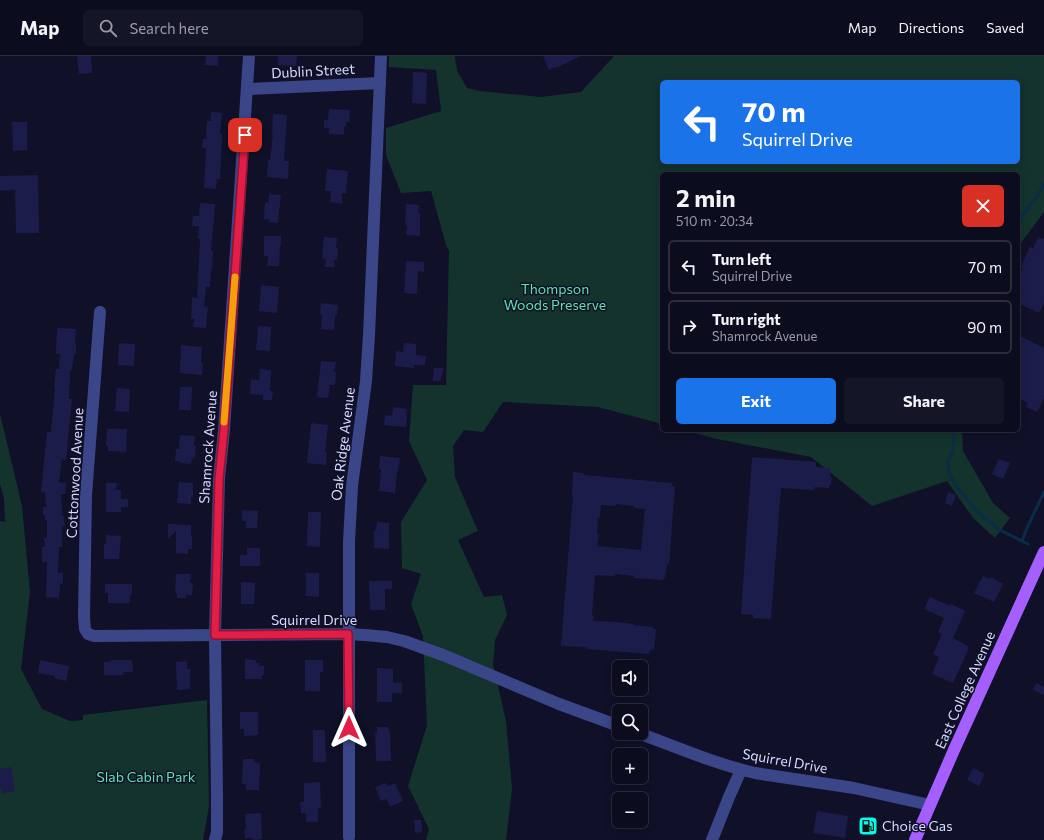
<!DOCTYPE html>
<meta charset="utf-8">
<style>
:root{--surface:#0c0c1f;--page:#151528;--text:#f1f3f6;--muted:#9a9ba4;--line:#2c2c3d;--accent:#1a73e8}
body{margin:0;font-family:Commissioner,sans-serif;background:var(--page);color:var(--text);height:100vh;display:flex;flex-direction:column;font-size:15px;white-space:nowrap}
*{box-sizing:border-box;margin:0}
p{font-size:13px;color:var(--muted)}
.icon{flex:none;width:22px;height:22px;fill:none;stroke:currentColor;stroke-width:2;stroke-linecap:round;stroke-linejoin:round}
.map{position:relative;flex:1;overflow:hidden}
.sheet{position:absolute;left:660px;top:116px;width:360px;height:260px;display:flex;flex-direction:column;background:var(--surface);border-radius:6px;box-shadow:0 2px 10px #0003,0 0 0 1px var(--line)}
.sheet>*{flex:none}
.banner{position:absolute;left:660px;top:24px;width:360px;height:84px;border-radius:6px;box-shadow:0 2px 10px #0003,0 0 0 1px var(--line);background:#1a73e8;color:#fff;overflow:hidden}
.tools{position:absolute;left:612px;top:604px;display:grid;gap:8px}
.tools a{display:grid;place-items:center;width:36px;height:36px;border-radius:6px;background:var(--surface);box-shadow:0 2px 10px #0003,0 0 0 1px var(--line);font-size:20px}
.pin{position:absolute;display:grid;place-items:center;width:34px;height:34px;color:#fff;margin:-17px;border-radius:8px;box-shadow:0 2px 6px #0006}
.me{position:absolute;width:44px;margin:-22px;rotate:0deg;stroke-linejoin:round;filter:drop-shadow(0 0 3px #0008)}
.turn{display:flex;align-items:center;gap:14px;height:84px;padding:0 16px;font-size:18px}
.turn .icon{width:52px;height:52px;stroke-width:2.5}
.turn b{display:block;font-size:28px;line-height:34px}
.round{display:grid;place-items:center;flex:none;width:42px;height:42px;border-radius:6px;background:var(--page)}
.headline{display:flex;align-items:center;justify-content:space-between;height:68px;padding:0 16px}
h1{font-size:24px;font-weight:700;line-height:30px}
.action{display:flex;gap:8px;margin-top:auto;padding:8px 16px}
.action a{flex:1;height:46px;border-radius:6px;background:var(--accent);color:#fff;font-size:16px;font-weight:700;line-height:46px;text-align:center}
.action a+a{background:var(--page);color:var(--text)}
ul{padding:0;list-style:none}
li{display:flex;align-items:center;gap:12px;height:54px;margin:0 8px 6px;padding:0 8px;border:2px solid var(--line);border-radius:6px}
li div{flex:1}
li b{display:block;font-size:15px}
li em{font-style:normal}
header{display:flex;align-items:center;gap:24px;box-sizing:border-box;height:56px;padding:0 20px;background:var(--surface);border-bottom:1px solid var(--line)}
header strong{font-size:19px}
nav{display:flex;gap:22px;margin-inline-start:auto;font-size:14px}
.search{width:280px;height:36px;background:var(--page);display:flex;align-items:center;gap:10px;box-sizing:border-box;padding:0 14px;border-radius:6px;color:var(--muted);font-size:15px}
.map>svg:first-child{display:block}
</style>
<header>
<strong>Map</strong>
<div class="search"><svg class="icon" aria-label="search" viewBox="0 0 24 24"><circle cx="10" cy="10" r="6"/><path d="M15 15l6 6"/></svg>Search here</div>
<nav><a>Map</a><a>Directions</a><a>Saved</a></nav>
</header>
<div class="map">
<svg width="1044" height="784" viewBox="0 0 1044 784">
<rect width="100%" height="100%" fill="#101029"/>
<g fill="#13332c" fill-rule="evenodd">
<path d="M389,0H455L457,15L467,32L480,35L541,41L581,36L614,0H1044V156L1018,191V118H662V368L598,351L503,346L483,376L464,374L453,390L455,421L478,475L458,484L484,541L502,539L507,559L495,584L493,608L506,665L512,733L506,784H426L429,773L408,730L427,669L423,580L411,548L421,518L402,512L401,466L427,424L409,385L413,329H446L449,195L446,189L431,135L401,137L386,99V72L441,55L436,14L389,11ZM662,26H1018V106H662Z"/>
<polygon points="0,358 22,450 30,536 21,613 42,653 70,665 83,664 83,659 207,644 209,750 203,784 0,784 0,465 5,466 4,442 0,428"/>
<polygon points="683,374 962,374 963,395 993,447 1010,462 995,482 973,462 947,425 872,450 811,401 717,383"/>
</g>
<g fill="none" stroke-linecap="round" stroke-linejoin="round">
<g stroke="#0a2c48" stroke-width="3">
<polyline points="1018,165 1038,139 1044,128"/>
<polyline points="954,374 953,394 948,405 949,417 958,433 980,458 1000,474 1028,488"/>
<polyline points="1022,485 1027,472 1044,436"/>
</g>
</g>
<g fill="#1c1c4a" fill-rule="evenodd">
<polygon points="77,0 91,0 92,17 79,18"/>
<polygon points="206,0 218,0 218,10 205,9"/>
<polygon points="278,0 297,0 296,10 278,9"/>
<polygon points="543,0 581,0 556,12 556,11 549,14"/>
<polygon points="413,16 427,17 426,48 412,47"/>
<polygon points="329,53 350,54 349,66 346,66 346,71 344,71 344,79 329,78 329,72 324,72 324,64 328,64"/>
<polygon points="211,56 222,57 220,78 222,78 220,123 217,123 216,133 204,132 206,92 202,92 203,83 206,83 207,65 211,65"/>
<polygon points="273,58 287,59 284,105 289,105 288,123 267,121 268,104 270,104 273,79 272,79"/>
<polygon points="12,66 27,66 27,94 13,95"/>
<polygon points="327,113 348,115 346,137 342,137 342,148 330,146 331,135 325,135"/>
<polygon points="38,119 39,177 16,177 15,134 0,135 0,120"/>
<polygon points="269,138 281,139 278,167 269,166 269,163 264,163 265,146 268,147"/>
<polygon points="200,147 215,148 211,195 213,195 212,213 211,213 210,231 206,231 204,250 208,251 206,272 193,271 194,263 191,263 192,241 197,242 200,183 198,183 199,170 192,170 193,160 199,160"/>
<polygon points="406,148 419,149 418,157 420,157 420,180 406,179 407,169 405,169"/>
<polygon points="264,180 281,180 281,190 280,190 279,210 267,210 268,200 264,200"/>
<polygon points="324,181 337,182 336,192 338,192 337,204 334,204 334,211 325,211 326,203 322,202"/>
<polygon points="1038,181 1044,183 1044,247 1039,257 1018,247 1018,242 1022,234 1018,233 1018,224 1023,212 1021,211 1030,190 1033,193"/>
<polygon points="406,205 424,206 424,216 418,215 417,238 404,237"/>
<polygon points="261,229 279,231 277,257 259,255"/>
<polygon points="321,247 338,249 337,259 335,259 334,274 321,273 322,259 320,259"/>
<polygon points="258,270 271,271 270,295 256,294"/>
<polygon points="57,272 76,273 75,288 76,288 76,299 74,298 72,315 70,315 69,343 72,343 66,404 62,403 59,426 66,427 65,438 61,438 62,460 64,460 65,470 62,470 62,491 59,491 58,517 63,517 63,528 60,527 59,542 46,541 47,506 42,506 42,491 45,491 44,482 47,482 47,464 45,464 45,459 43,459 43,451 46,451 45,436 41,436 47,376 51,376 55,332 54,332 56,313 59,313 60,298 56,298"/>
<polygon points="1018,279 1044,292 1044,342 1037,356 1026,351 1028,347 1018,342"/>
<polygon points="119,287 135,288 134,310 118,309"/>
<polygon points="404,287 416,288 416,299 426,300 425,309 414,309 414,312 395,310 396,295 403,296"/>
<polygon points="181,289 202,291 201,307 203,307 202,319 180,317"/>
<polygon points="321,305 336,306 334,316 336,316 335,329 330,329 328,342 317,341"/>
<polygon points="434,312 444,312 440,325 433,325"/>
<polygon points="260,313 271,314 270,335 273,335 272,344 263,344 263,339 250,338 251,323 259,324"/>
<polygon points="180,331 192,331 191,354 179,354"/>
<polygon points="117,332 130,333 129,356 115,355"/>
<polygon points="393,351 407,353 406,360 407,360 406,371 384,369 385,359 392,360"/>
<polygon points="311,367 328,369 325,396 327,396 326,409 307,407"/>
<polygon points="107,373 127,373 126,396 108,395 108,390 106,390"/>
<polygon points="180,379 195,380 194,390 196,390 195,403 192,402 191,408 179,407 180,405 175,405 176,393 179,393"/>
<polygon points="380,400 400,402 398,415 397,415 395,437 379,435 381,413 379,413"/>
<polygon points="752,401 816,406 816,411 830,412 830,421 832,422 831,429 829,429 829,432 815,431 814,434 781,432 771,563 753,562 753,559 741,558"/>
<polygon points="999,403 1010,407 1003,423 992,418"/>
<path d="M573,416L584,417V419L672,427V430H675L669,509L667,508L665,522L664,521L663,524L633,522L634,520L615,518V520L595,519L592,560H594L593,565L616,566L634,568V569L653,571V573H656L654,594L651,593V595H649V598L587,593V591L561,590L573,439H572ZM616,448L634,450V452L645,453L641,494L597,490L599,478H597L598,461H600L601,449L616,450Z"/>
<polygon points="179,426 193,427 193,441 191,441 191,448 177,447"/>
<polygon points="106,427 117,427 116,434 121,434 121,443 128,443 128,451 121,451 121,456 106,456"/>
<polygon points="948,436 956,439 952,450 945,447"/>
<polygon points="242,454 258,455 257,472 246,472 246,465 242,465"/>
<polygon points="308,456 321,456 320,491 307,490"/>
<polygon points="377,466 389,467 389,493 374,492 374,475 376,475"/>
<polygon points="168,468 191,469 191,480 192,480 192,493 188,493 188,498 176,497 176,475 168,483"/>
<polygon points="106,479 121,480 119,503 104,503 104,488 106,488"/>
<polygon points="247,492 260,492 260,510 240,510 240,499 247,499"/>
<polygon points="306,517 319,517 319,541 306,540"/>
<polygon points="176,518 191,518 190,527 193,527 192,539 186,539 186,542 177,542 177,537 175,537"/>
<polygon points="983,520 989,523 990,521 1003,528 994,546 974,537"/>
<polygon points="369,525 392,525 392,533 385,533 385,554 370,554"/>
<polygon points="241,526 255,527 254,548 241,548"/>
<polygon points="105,528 132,528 132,539 130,539 130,547 108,547 108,537 105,537"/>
<polygon points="930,541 950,550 951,548 965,555 953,582 968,590 969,592 953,627 932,618 939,601 933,598 942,578 938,576 944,562 924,553"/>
<polygon points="245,603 256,604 256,607 259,607 259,610 264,610 264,619 262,619 262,623 245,623"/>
<polygon points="40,604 69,610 66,625 54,622 55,620 38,617"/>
<polygon points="111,604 132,604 133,616 123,616 123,619 104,619 104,606 111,606"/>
<polygon points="305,604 323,604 323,616 320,616 320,635 305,635"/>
<polygon points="187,605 187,613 190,613 190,633 177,634 176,606"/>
<polygon points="377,612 393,613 393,626 402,627 402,637 392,637 392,646 377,646"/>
<polygon points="1036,627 1044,631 1044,639 1033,634"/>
<polygon points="240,656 258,656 258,679 244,680 244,673 240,673"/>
<polygon points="377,671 388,671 389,675 390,675 391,705 376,705 375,676 377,676"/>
<polygon points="313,674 324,674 324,676 325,676 326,706 313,706"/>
<polygon points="243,703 254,703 254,706 260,707 259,734 246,734 246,728 242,728"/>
<polygon points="11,711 15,735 2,738 0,730 0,713"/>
<polygon points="973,712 985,718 979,730 967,724"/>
<polygon points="320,726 321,752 318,752 318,766 306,766 306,757 301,757 300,746 304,746 304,727"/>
<polygon points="386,727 388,730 395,727 403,745 390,751 387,743 381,745 375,731"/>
<polygon points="817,755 848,760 845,782 813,777"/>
<polygon points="261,757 262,783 253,784 252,782 245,782 244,773 246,773 245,758"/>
<polygon points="864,762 875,763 872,777 862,776"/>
<polygon points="414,764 421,764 422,776 415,777"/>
</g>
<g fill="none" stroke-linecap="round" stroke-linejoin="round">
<g stroke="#3a4688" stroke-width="12">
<polyline points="248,33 380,27"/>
<polyline points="100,256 86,439 84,561 85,573 88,578 94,580 348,578 365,579 387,581 404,585 443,599 559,648 619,670"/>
<path d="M638,677C677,691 715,708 755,717L854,732L930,749"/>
<polyline points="349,781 349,486 352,430 366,325 369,279 381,0"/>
<polyline points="215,784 217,776 217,739 215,579 219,423 224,374 249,0"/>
<polyline points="712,784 729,741 741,714"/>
</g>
<polyline stroke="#a55fff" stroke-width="12" points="915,784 954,694 1044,496"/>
</g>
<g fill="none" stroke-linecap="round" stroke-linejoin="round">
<defs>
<polyline id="route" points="245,79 224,374 219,423 215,579 348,578 349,672"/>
</defs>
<use href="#route" stroke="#92132f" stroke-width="10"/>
<use href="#route" stroke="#e11d48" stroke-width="7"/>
<polyline stroke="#f59e0b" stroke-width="7" points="224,366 235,221"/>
</g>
<defs>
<symbol id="fuel-square" viewBox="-11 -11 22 22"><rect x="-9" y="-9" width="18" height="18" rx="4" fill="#04ffe9" stroke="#101029"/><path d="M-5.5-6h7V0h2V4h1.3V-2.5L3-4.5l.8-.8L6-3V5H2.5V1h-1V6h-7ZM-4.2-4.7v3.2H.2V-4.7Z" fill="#111"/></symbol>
</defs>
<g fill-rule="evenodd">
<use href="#fuel-square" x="857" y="759" width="22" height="22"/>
</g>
<g text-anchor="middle" stroke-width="3" stroke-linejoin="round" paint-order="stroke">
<g font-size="14" fill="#d8dbff" stroke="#101029">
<text transform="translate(313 15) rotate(-3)" y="5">Dublin Street</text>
<text transform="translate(343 388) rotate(-83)" y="5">Oak Ridge Avenue</text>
<text transform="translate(208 391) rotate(-86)" y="5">Shamrock Avenue</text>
<text transform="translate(75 417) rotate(-87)" y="5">Cottonwood Avenue</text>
<text x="314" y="569">Squirrel Drive</text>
<text transform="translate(965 634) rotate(-66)" y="5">East College Avenue</text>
<text transform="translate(785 705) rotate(10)" y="5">Squirrel Drive</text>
</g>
<g font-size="14" fill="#61e2a9" stroke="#101029">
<text x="555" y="238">Thompson<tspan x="555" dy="16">Woods Preserve</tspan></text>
<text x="146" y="726">Slab Cabin Park</text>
</g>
<g font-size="14" fill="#d8dbff" stroke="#101029" text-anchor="start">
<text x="882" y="775">Choice Gas</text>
</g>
</g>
</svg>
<div class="tools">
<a><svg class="icon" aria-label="sound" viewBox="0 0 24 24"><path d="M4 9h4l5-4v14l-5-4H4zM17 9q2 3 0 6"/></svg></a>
<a><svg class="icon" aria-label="search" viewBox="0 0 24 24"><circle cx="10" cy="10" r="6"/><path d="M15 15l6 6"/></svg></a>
<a>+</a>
<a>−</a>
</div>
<div class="pin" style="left:245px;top:79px;background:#d93025"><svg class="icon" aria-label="arrive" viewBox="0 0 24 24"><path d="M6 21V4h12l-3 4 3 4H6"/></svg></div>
<svg class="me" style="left:349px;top:672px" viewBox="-20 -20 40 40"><path d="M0-17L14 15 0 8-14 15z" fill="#e11d48" stroke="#fff" stroke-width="4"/></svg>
<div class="banner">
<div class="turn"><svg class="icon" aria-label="left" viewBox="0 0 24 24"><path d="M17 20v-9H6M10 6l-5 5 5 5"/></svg><div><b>70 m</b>Squirrel Drive</div></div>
</div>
<section class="sheet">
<div class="headline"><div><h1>2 min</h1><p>510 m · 20:34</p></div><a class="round" style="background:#d93025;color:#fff"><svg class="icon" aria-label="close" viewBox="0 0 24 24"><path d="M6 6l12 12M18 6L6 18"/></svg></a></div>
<ul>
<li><svg class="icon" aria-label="left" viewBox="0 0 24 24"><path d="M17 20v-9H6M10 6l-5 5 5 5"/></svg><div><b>Turn left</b><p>Squirrel Drive</p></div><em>70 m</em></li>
<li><svg class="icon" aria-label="right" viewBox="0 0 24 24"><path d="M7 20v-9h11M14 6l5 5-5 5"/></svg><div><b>Turn right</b><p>Shamrock Avenue</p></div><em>90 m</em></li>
</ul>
<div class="action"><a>Exit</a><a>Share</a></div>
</section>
</div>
